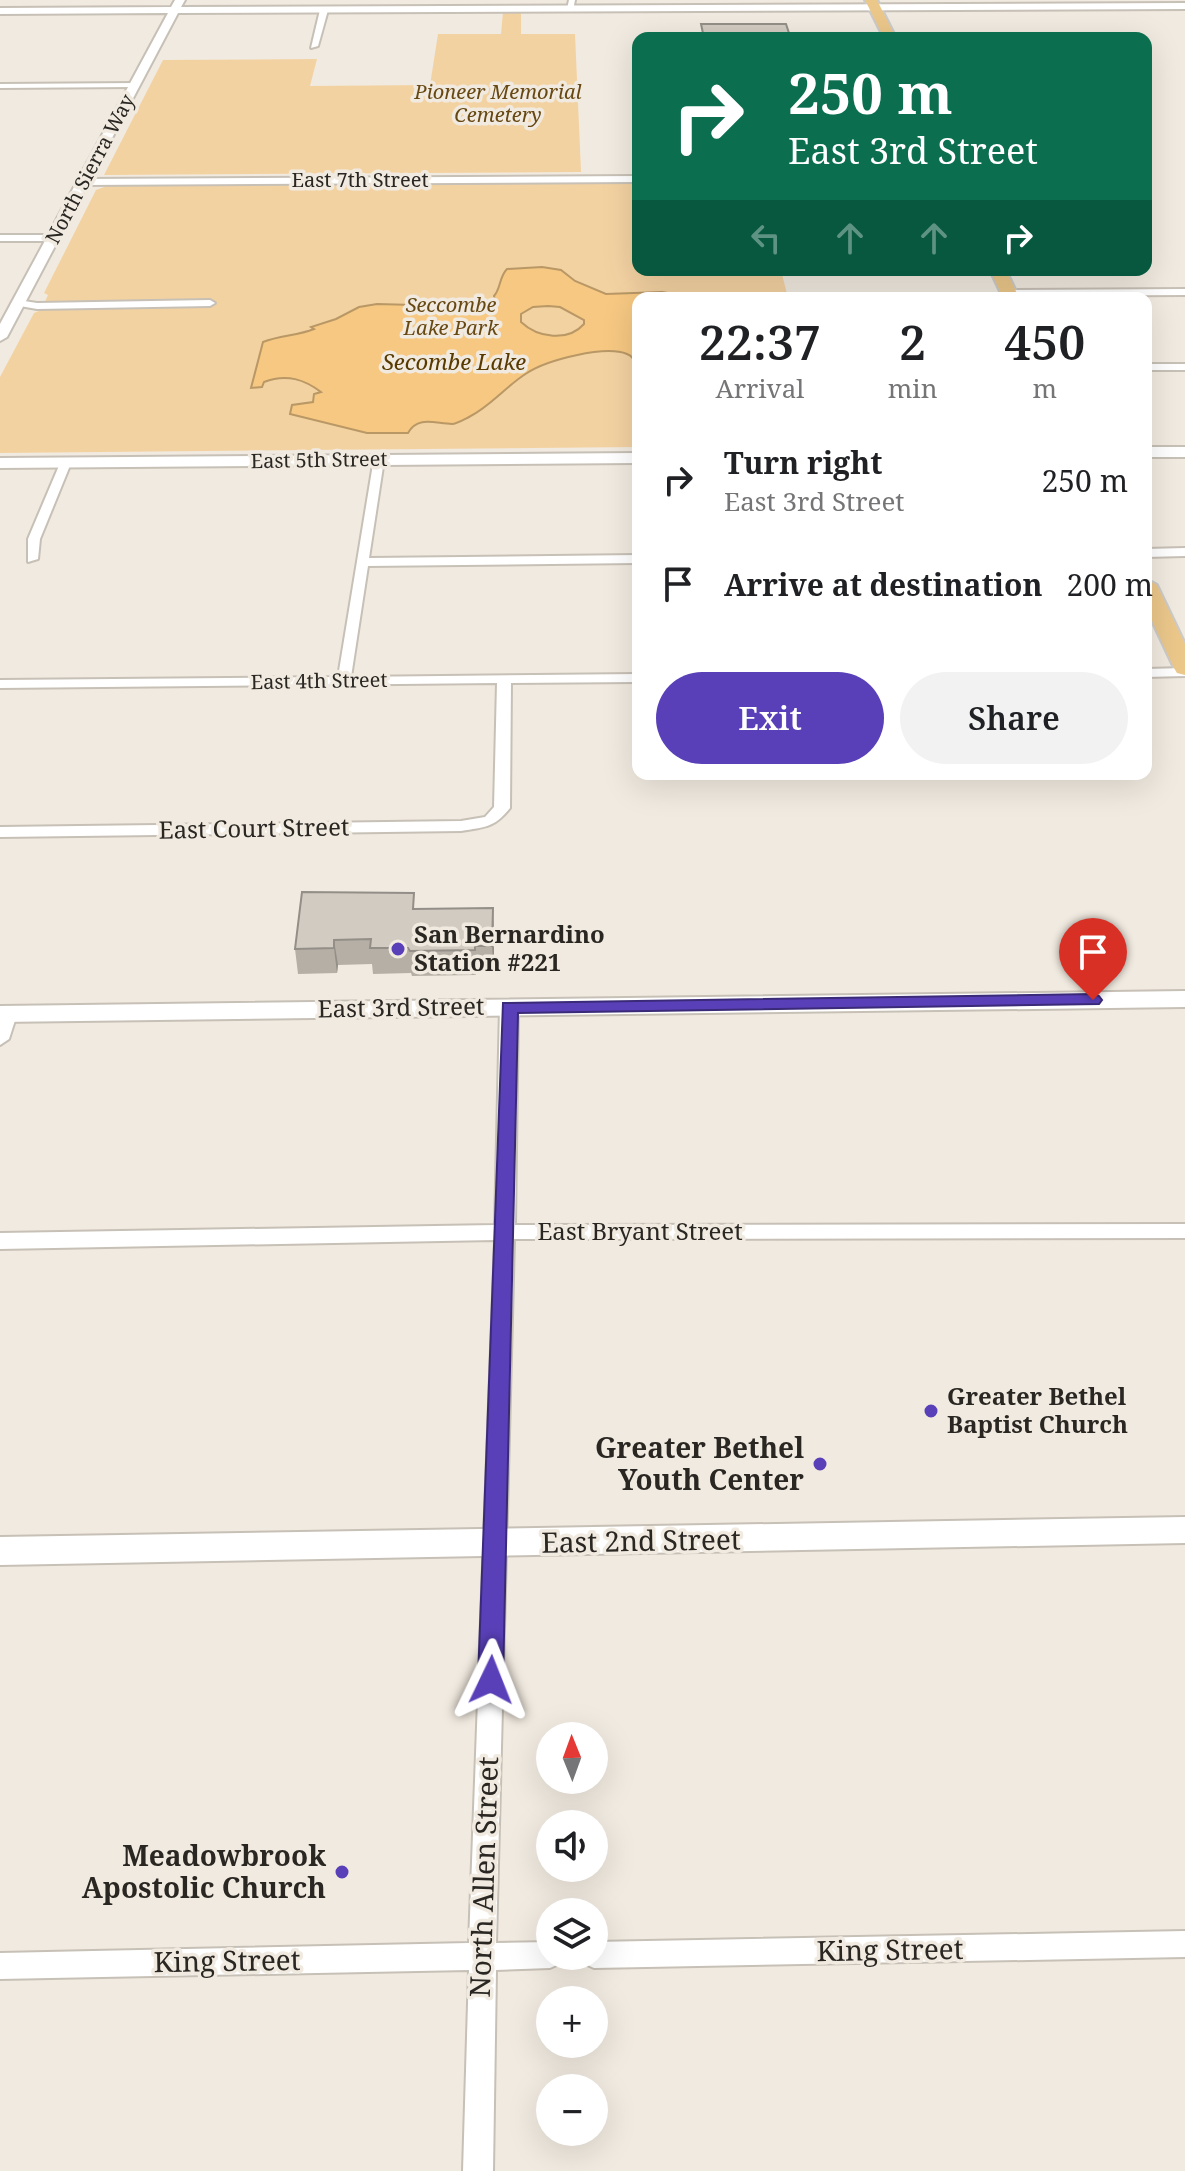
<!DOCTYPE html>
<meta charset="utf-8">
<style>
:root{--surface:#fff;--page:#f2f2f2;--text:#202124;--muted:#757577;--accent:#5940b8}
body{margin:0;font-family:"Noto Serif",serif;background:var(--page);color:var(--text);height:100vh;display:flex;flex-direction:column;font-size:30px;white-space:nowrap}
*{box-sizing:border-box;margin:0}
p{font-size:26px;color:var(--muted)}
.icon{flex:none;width:44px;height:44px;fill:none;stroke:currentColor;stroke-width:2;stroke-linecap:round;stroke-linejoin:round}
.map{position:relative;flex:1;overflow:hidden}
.sheet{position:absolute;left:632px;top:292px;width:520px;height:488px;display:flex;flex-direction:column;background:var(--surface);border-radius:16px;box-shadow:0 8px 32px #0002}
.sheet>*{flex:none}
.hud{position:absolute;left:632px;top:32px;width:520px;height:244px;border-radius:16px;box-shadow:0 8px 32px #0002;background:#0b6e4f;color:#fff;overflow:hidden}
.needle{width:52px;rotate:359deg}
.tools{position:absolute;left:536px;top:1722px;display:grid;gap:16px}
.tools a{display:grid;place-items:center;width:72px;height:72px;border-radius:50%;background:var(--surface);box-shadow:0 8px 32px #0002;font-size:40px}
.pin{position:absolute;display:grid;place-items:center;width:68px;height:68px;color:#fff;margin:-82px -34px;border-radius:50% 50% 50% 0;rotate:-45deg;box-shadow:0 0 8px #0007}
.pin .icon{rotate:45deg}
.me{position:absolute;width:88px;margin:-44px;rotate:2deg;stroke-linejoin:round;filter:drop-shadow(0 0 6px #0008)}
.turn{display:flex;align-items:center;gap:28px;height:168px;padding:0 24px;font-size:36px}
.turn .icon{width:104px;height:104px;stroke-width:2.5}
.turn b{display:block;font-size:56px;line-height:68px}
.lanes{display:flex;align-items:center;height:76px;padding:0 24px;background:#0003;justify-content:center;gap:40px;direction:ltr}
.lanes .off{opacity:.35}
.eta{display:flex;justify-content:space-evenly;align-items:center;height:136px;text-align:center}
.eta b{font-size:48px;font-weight:600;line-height:56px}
.button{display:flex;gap:16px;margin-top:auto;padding:16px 24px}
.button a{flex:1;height:92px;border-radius:48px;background:var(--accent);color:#fff;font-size:32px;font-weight:600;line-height:92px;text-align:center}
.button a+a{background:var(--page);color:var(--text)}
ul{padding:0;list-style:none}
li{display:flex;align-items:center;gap:24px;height:104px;padding:0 24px}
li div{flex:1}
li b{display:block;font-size:30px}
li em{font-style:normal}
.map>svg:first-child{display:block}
</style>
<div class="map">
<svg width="1185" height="2171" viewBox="0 0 1185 2171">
<rect width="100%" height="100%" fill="#f1eae0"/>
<g fill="#f3d2a2">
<polygon points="503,12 521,12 521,34 575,34 581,172 104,175 163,60 317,59 310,86 430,85 438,34 501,34"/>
<polygon points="638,183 638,270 781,270 788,298 638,298 638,447 0,453 0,377 34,313 41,310 48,295 44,293 96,190 107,186"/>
</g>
<path fill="#f6c882" stroke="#b99866" stroke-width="2" fill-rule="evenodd" d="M542,267L561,270L575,281L606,294L662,292L697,298H638V368C635,362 633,356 627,354C605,345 547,360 527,373C506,386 491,406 469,417C465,419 456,424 452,424C436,424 418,415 408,433H367L290,414L292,405L313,402L314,394L321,392C305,380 287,373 264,382L262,387L251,388L263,342C281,335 297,336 314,329L311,327L336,319L359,307L377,304L490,307L496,304L494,296C501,288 499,277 507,269ZM548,306L560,307L584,320V324C568,342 538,338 521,322V314L533,307Z"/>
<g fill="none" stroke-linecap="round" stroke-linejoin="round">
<defs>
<g id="minor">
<polygon points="569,0 575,0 573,10 567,9"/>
<polygon points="324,8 328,10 318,46 311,48 320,10"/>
<polygon points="137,83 134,87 0,88 0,84"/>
<polygon points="638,176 638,182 83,185 79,182 83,179"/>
<polygon points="0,235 53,235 58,238 53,241 0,241"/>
<polygon points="1185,289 1185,295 1009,296 1004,293 1009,290"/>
<polygon points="18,300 37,303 210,300 215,303 210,306 37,309 14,305 14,301"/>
<rect x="1146" y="364" width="39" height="6"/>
<path d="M374,458L384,460L369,558L638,555V563L368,566L351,677L638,674V682L511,683L510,808C494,828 485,827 461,831L0,837V827L461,821L485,817L494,807L497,683L0,688V680L338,677Z"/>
<polygon points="61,461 71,463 40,539 38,559 28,562 28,539"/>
<polygon points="1185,548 1185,556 1146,557 1146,549"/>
<polygon points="1185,668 1185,676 1146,677 1146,669"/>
<polygon points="509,1001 518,1007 515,1225 1185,1224 1185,1238 514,1239 496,1943 550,1942 550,1956 563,1956 559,1964 550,1968 496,1970 493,2171 463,2171 469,1970 0,1979 0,1953 469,1943 495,1240 0,1249 0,1233 495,1225 500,1007"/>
<polygon points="8,1008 17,1014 9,1039 0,1045 0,1013"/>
<polygon points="1185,1931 1185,1957 594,1968 585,1964 581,1956 594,1956 594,1942"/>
</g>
<g id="tertiary">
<polygon points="175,0 185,0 181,7 1185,3 1185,9 178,13 7,337 0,341 0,324 168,13 0,14 0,8 171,7"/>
<rect x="1146" y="447" width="39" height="10"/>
<polygon points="1185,1517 1185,1543 0,1565 0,1537"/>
</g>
<g id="secondary">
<polygon points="638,453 638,463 0,468 0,458"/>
<polygon points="1185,991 1185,1007 0,1022 0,1006"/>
</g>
<g id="primary">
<polygon points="865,0 877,0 896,38 884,38"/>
<polygon points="990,270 1006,270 1019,298 1003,298"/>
<polygon points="1146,579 1157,585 1185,644 1185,675 1177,673 1174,668 1146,608"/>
</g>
</defs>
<use href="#minor" stroke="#c7c0b6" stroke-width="4"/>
<use href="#tertiary" stroke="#c7c0b6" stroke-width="4"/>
<use href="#secondary" stroke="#c7c0b6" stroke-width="4"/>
<use href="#primary" stroke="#cccbca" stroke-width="4"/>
<use href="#minor" fill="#fff" fill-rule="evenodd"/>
<use href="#tertiary" fill="#fff" fill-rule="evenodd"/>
<use href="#secondary" fill="#fff" fill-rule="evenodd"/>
<use href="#primary" fill="#ebc78a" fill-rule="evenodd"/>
</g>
<polygon fill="#b5afa6" points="493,908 494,971 476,972 476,975 412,976 411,973 373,974 372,964 338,965 337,973 298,974 295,949 415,909"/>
<g fill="#938e87">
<polygon points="493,908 494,933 494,971 492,946"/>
<polygon points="334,940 338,965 337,973 334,948"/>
</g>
<g fill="#d2cbc1" stroke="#938e87" stroke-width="2">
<polygon points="701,24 786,24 789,33 801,33 803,38 704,38"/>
<polygon points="302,892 414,893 413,909 493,908 492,946 475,946 475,950 410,951 408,948 370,948 371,939 334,940 334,948 295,949"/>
</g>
<polygon fill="#5940b8" stroke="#3a2a78" stroke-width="2" points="1093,994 1099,996 1102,1000 1099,1004 518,1013 503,1680 499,1688 491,1691 482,1688 478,1680 503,1003"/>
<g fill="#5940b8" stroke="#f1eae0" stroke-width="3">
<circle cx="398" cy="949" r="8"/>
<circle cx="931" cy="1411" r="8"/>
<circle cx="820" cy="1464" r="8"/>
<circle cx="342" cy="1872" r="8"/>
</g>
<g text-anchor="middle" stroke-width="7" stroke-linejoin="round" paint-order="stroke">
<g font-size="20" font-style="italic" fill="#674812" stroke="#f1eae0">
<text x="498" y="99">Pioneer Memorial<tspan x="498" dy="23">Cemetery</tspan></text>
<text x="451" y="312">Seccombe<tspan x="451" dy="23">Lake Park</tspan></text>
</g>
<g font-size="20" fill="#2a2723" stroke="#f1eae0">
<text transform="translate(90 169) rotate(-62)" y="7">North Sierra Way</text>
<text x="360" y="187">East 7th Street</text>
<text transform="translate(319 460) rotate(-1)" y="7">East 5th Street</text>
<text transform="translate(319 681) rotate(-1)" y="7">East 4th Street</text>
</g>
<g font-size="22" font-style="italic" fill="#583a00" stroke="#f1eae0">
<text x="454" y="370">Secombe Lake</text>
</g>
<g font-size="24" fill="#2a2723" stroke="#f1eae0">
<text transform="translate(254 829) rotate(-1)" y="8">East Court Street</text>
<text transform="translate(401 1008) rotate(-1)" y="8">East 3rd Street</text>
<text x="640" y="1240">East Bryant Street</text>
</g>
<g font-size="24" font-weight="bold" fill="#2a2723" stroke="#f1eae0" text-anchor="start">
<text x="414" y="943">San Bernardino<tspan x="414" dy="28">Station #221</tspan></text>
<text x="947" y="1405">Greater Bethel<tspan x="947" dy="28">Baptist Church</tspan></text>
</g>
<g font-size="28" font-weight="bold" fill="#2a2723" stroke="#f1eae0" text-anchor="end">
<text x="804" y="1458">Greater Bethel<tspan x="804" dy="32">Youth Center</tspan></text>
<text x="326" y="1866">Meadowbrook<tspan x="326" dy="32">Apostolic Church</tspan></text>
</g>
<g font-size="28" fill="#2a2723" stroke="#f1eae0">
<text transform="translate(641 1541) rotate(-1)" y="10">East 2nd Street</text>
<text transform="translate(484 1877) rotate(-88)" y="10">North Allen Street</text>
<text transform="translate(890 1950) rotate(-1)" y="10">King Street</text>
<text transform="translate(227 1961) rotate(-1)" y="10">King Street</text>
</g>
</g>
</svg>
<div class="tools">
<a><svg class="needle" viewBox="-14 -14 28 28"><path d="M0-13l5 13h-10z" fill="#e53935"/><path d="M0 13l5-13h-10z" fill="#757577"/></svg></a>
<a><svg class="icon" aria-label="sound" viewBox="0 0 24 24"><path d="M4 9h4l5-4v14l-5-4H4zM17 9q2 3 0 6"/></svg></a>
<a><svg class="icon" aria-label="layers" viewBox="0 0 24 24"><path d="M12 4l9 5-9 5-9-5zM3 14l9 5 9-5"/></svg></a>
<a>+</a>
<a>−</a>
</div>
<div class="pin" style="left:1093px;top:1000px;background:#d93025"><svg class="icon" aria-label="arrive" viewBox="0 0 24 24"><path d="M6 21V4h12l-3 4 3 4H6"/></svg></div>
<svg class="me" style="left:491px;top:1680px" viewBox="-20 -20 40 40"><path d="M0-17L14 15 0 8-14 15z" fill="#5940b8" stroke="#fff" stroke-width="4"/></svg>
<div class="hud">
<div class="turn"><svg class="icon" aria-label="right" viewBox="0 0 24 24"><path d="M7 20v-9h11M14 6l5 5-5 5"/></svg><div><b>250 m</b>East 3rd Street</div></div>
<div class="lanes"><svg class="icon off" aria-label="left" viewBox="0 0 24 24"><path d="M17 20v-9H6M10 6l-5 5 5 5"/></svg><svg class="icon off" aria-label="ahead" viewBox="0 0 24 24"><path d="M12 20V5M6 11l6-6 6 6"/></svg><svg class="icon off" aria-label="ahead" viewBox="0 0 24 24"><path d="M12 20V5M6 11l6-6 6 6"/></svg><svg class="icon" aria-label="right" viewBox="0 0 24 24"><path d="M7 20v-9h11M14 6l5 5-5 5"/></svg></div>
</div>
<section class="sheet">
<div class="eta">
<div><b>22:37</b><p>Arrival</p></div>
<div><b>2</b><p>min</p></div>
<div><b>450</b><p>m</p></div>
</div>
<ul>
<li><svg class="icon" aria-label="right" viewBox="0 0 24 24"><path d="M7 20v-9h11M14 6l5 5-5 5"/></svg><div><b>Turn right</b><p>East 3rd Street</p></div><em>250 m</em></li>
<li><svg class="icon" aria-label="arrive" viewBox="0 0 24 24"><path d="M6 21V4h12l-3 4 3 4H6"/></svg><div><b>Arrive at destination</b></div><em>200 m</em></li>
</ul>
<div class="button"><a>Exit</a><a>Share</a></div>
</section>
</div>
